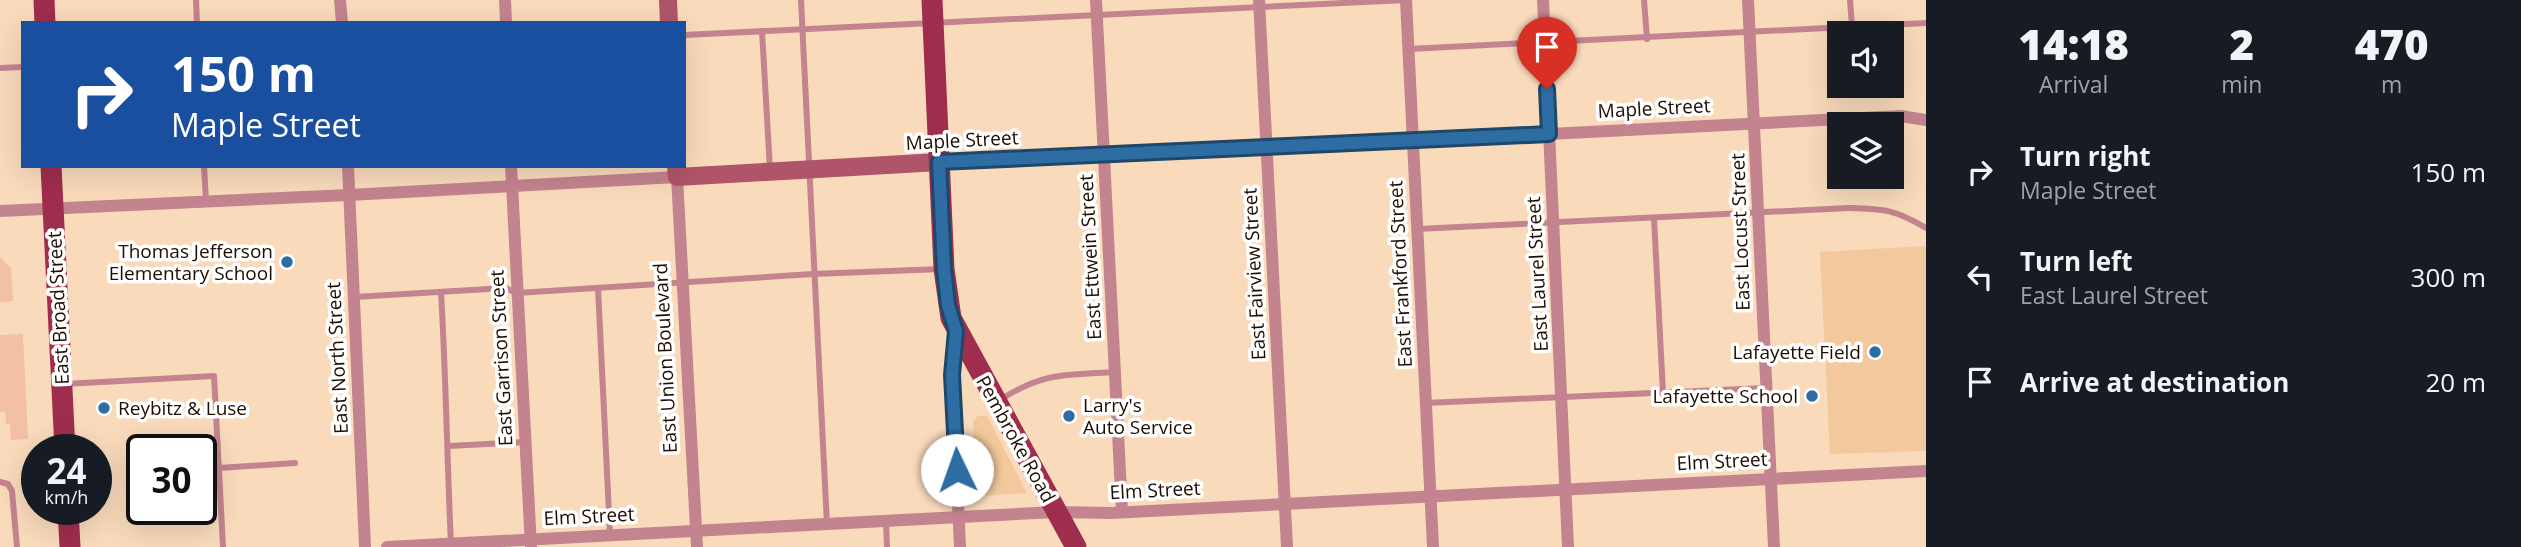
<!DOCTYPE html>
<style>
:root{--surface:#171b24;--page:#242831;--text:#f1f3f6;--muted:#9ea1a6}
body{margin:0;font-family:"Open Sans",sans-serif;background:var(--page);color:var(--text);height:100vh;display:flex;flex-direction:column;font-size:26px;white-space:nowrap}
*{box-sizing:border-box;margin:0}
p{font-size:23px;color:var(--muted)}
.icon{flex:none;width:38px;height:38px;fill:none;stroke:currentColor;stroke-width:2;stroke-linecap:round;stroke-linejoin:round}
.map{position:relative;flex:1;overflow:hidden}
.details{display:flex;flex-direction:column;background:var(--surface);width:595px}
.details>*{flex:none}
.top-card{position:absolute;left:21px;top:21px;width:665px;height:147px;border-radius:0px;box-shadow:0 7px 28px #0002;background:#1a4fa0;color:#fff;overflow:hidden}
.buttons{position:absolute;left:1827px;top:21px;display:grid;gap:14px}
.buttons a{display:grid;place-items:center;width:77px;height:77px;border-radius:0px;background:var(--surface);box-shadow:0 7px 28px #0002;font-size:35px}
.speed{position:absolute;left:21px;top:434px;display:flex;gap:14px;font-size:35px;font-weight:700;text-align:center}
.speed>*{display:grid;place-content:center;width:91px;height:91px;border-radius:50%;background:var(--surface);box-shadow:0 7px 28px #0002;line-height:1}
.speed small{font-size:18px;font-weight:400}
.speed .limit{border:4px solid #111;border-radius:10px;background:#fff;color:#111}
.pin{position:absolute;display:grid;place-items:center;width:60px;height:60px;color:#fff;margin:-72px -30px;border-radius:50% 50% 50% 0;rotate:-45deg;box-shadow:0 0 7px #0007}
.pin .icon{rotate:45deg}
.me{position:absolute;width:77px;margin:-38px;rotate:357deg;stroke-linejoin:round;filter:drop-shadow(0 0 5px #0008)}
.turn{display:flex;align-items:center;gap:24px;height:147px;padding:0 35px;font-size:32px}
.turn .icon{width:91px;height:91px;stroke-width:2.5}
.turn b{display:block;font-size:49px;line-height:60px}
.eta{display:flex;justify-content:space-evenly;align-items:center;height:119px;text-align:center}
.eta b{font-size:42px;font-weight:800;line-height:49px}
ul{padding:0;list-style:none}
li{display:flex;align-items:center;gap:21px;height:105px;padding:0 35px}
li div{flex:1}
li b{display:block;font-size:26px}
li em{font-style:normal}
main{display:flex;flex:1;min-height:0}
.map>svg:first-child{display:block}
</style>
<main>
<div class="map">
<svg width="1926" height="547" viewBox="0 0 1926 547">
<rect width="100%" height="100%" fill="#f9dabb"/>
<g fill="#f2c89c">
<polygon points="1926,246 1926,451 1830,454 1820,252"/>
<polygon points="978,416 987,416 1027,493 976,496 973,421"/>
</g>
<g fill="#f3bfa5">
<polygon points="0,257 11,268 13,301 0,302"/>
<polygon points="23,334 28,439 11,440 10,424 6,424 5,411 0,412 0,335"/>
</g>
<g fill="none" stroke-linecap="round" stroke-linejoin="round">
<g stroke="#c4848f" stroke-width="6">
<polyline points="196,0 197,23"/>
<polyline points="801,0 827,525"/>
<polyline points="1644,0 1647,39"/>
<polyline points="1850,0 1852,26"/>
<polyline points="762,31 770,170"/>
<polyline points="684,35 1406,0"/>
<polyline points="1409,49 1926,23"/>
<polyline points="0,68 23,67"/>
<polyline points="204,166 206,201"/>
<polyline points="1654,218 1663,393"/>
<path d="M1417,229L1848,208C1884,209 1894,209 1926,228"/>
<polyline points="598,288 610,534"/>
<path d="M441,292C446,376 447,460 451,544"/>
<polyline points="355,297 505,288 517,293 813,274 941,269"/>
<polyline points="64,384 214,376 223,547"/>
<path d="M1000,400C1043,372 1065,375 1115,372"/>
<polyline points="1426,403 1765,388"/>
<polyline points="449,446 525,442"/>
<polyline points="219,468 295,463"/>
<polyline points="0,482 8,484 12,491 17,547"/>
<polyline points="886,521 887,547"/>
</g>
<g stroke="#c4848f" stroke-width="12">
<polyline points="340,0 342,23"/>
<polyline points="505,0 506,23"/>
<polyline points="1096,0 1122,512"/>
<polyline points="1259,0 1287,547"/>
<polyline points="1406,0 1433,547"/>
<polyline points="1543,0 1568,547"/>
<polyline points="1748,0 1774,547"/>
<polyline points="939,162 1549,134 1901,116 1926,120"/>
<polyline points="348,166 365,547"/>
<polyline points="511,166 531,547"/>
<polyline points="0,211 349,195 677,177 697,547"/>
<polyline points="956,331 952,375 960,547"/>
<polyline points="387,547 1056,512 1111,513 1926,471"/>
</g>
<g stroke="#b05569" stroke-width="18">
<polyline points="668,0 669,23"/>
<polyline points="676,166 677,177 939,162"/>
</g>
<g stroke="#9f2d4e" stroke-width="21">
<polyline points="44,0 45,23"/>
<polyline points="932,0 944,269 951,318 1076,547"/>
<polyline points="51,166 65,450"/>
<polyline points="68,509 70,547"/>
</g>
</g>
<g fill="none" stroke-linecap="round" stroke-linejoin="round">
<defs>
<polyline id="route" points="957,470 952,375 956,331 948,305 944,269 939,162 1549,134 1547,89"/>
</defs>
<use href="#route" stroke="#1e476a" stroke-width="18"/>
<use href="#route" stroke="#2e6da3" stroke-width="12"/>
</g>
<g fill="#2e6da3" stroke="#fff" stroke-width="2.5">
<circle cx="287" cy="262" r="7"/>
<circle cx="1875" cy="352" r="7"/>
<circle cx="1812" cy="396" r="7"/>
<circle cx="104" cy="408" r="7"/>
<circle cx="1069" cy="416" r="7"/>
</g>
<g text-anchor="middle" stroke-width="7" stroke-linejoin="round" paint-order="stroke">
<g font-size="19" fill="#1e0d00" stroke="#fff">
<text transform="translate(1654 108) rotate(-3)" y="7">Maple Street</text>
<text transform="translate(962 140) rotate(-3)" y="7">Maple Street</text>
<text transform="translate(1740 232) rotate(-92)" y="7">East Locust Street</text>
<text transform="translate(1090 257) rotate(-93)" y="7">East Ettwein Street</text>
<text transform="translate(1254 274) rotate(-93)" y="7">East Fairview Street</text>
<text transform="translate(1400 274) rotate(-93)" y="7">East Frankford Street</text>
<text transform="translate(1537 274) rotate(-93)" y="7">East Laurel Street</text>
<text transform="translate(58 308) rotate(-93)" y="7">East Broad Street</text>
<text transform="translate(337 358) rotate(-93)" y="7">East North Street</text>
<text transform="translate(501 358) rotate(-93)" y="7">East Garrison Street</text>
<text transform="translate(665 358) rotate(-93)" y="7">East Union Boulevard</text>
<text transform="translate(1016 439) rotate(61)" y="7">Pembroke Road</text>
<text transform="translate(1722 461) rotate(-3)" y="7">Elm Street</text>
<text transform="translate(1155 490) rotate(-3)" y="7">Elm Street</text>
<text transform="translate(589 516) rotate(-3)" y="7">Elm Street</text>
</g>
<g font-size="19" fill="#1e0d00" stroke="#fff" text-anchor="end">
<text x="273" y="258">Thomas Jefferson<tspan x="273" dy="22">Elementary School</tspan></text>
<text x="1861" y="359">Lafayette Field</text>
<text x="1798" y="403">Lafayette School</text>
<text x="1083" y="412" text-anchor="start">Larry's<tspan x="1083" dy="22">Auto Service</tspan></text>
<text x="118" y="415" text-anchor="start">Reybitz &amp; Luse</text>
</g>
</g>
</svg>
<div class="buttons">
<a><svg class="icon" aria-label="sound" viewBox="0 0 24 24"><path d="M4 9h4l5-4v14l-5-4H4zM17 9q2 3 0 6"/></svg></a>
<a><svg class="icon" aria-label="layers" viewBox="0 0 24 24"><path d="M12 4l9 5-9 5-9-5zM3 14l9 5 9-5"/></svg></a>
</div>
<div class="speed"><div>24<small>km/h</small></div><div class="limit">30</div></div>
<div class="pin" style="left:1547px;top:89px;background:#d93025"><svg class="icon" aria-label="arrive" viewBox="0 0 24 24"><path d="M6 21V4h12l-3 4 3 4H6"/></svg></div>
<svg class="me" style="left:957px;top:470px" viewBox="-20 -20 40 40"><circle r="19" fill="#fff"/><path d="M0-13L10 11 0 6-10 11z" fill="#2e6da3"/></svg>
<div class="top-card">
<div class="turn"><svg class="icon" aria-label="right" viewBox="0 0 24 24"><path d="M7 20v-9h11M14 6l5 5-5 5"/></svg><div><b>150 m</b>Maple Street</div></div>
</div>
</div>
<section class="details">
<div class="eta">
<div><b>14:18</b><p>Arrival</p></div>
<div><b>2</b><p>min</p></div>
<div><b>470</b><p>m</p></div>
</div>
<ul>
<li><svg class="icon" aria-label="right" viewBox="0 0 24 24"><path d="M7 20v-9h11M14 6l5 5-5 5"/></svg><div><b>Turn right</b><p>Maple Street</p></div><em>150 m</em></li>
<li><svg class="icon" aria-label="left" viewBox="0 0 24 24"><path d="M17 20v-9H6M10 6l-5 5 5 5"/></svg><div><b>Turn left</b><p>East Laurel Street</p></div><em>300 m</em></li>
<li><svg class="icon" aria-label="arrive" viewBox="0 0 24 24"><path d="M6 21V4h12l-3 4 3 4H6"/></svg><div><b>Arrive at destination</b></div><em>20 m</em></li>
</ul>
</section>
</main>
